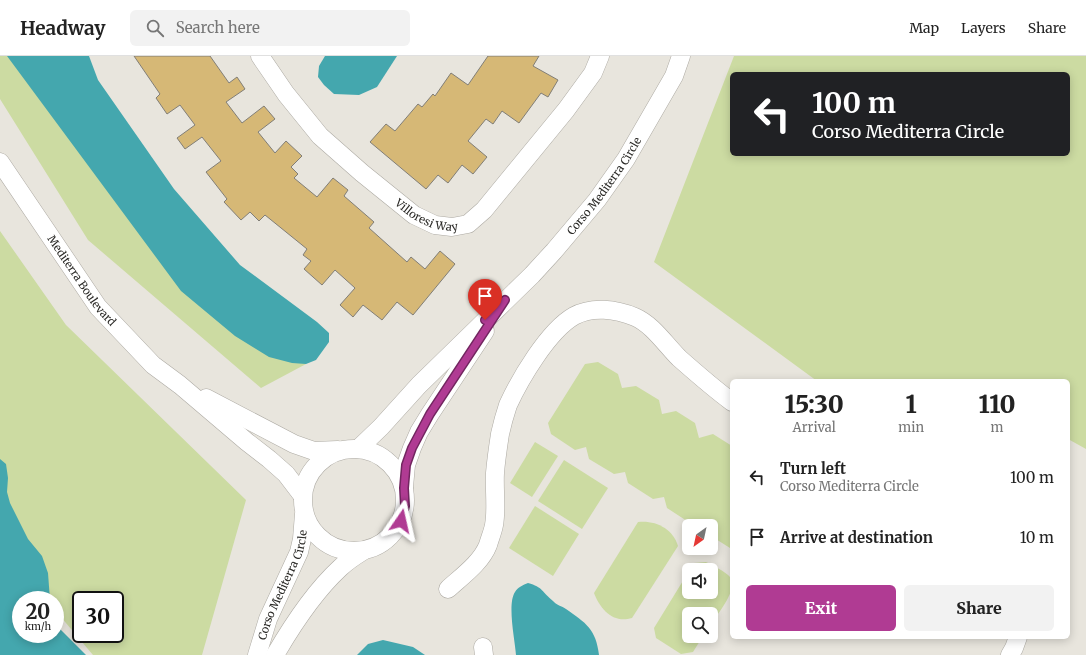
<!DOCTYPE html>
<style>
:root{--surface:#fff;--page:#f2f2f2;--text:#222;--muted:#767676;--line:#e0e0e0;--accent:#b03b93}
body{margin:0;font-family:Merriweather,serif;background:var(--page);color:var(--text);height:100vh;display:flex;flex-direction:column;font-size:15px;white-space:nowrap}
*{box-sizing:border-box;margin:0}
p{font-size:13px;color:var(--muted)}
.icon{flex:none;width:22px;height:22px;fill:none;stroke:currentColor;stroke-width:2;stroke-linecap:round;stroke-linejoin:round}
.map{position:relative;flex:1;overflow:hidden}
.panel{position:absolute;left:730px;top:323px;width:340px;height:260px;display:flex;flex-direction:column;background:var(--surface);border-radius:6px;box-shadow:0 2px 10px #0003}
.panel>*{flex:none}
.top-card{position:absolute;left:730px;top:16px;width:340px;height:84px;border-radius:6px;box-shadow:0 2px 10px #0003;background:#202124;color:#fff;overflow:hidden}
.needle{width:26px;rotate:213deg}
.controls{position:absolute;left:682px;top:463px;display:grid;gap:8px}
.controls a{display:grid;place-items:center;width:36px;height:36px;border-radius:6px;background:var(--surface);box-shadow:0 2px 10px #0003;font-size:20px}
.speed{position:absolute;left:12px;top:535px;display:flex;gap:8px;font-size:20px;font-weight:700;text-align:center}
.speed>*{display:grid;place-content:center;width:52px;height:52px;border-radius:50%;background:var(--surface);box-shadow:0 2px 10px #0003;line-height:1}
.speed small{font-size:10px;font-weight:400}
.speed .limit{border:2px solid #111;border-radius:6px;background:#fff;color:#111}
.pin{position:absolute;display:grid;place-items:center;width:34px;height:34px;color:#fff;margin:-41px -17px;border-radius:50% 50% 50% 0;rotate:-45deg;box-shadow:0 0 4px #0007}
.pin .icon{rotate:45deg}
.me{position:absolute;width:44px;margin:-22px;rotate:11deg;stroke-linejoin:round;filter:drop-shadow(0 0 3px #0008)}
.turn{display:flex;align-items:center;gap:14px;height:84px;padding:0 16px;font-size:18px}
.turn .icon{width:52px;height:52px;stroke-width:2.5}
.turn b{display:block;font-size:28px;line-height:34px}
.eta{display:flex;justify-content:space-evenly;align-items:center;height:68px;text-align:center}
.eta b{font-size:24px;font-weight:800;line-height:28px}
.primary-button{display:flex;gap:8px;margin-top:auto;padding:8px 16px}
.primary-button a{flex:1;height:46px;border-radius:6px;background:var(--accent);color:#fff;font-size:16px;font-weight:800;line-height:46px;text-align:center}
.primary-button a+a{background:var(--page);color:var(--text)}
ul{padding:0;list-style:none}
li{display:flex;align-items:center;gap:12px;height:60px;padding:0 16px}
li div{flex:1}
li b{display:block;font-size:15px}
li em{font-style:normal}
header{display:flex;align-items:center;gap:24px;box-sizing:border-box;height:56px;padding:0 20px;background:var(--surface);border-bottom:1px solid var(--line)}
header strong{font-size:19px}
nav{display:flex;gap:22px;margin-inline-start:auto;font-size:14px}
.search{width:280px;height:36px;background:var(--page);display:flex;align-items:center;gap:10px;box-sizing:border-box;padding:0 14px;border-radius:6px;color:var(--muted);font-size:15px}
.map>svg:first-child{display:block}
</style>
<header>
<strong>Headway</strong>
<div class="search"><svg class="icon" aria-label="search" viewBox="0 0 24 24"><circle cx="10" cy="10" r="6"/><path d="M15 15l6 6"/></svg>Search here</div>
<nav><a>Map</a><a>Layers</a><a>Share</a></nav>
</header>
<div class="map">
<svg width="1086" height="599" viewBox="0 0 1086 599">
<rect width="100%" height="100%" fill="#e8e5dd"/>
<g fill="#ccdba2" fill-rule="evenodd">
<polygon points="0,0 62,0 142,137 306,308 261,332 88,184 0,43"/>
<path d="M734,0H1086V393L1068,383V325H817L654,206ZM732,18H1068V98H732Z"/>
<path d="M0,175L66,269L246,444L202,599H93L55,554V544H48L0,468ZM81,544H115V578H81Z"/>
<polygon points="598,306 618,318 622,332 636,330 659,344 662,358 676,355 695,367 699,382 713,378 732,390 732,491 730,492 711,480 711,470 703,470 702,465 690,467 667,452 664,441 653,443 628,427 625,416 614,418 589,403 586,391 575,394 551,378 548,367 585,308"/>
<polygon points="535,386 558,400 532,441 510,427"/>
<polygon points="564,404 608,432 582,473 538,445"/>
<polygon points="535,450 579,478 553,520 509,492"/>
<path d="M638,466C656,464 673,473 678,490L632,562C613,568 600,553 594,537Z"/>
<path d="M706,506C712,509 726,516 730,521C739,533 718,557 711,568V558H689V580H703L693,596L681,598L656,582L654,572L689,515V536H711V514H690L694,507Z"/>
</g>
<g fill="#44a7ae">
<polygon points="7,0 89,0 98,24 174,133 240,209 317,266 329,277 329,286 316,304 306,308 292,307 269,301 235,280 181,235"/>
<polygon points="325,0 397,0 377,31 359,39 334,38 324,29 318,21 319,10"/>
<polygon points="0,403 6,408 8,422 7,436 10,447 28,483 42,500 48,517 50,544 21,544 21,578 55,578 55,568 86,599 0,599"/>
<path d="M528,527C543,531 542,536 553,545C556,549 562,550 566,553C586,567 596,573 599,599H516C515,584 507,548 515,536C518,531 523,529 528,527Z"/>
<polygon points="383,584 413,591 425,599 357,599 368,588"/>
</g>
<g fill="#d6b876" stroke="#817e77">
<polygon points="134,0 210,0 229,27 237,21 245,33 226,46 242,67 264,50 275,63 258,76 275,97 286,85 302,100 291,111 298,118 294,122 317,141 333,122 348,134 344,140 374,166 369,172 407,206 411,201 425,213 440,195 455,208 413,259 397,246 382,264 363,249 353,261 340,249 355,232 335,214 322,229 304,213 311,205 303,199 307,193 265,159 259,165 250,156 241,164 224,146 227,143 206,116 221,105 202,81 185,93 177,82 195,69 180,49 167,58 156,42 160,38"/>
<polygon points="488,0 539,0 533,10 558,24 548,41 541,37 519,67 502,55 493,68 486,63 468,85 487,101 473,118 462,109 448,127 438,119 426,133 370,86 386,68 395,75 418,48 422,51 433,38 435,40 451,17 468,29"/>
</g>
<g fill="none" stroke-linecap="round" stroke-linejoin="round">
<defs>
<g id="street">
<path id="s1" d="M260,0L286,38L320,80L362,117L414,159L435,169L452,171L468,168L484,154L566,54L593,17L600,0"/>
<path id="s2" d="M0,106L98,251L153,309L180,329L247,386L269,403L286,418L302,439"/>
<polyline points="206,342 294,388 314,395 338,394"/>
<circle cx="354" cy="444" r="51"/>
<path id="s3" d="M358,393L381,371L419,329L532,219L554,195L597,144L626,103L674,20L681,0"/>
<polyline points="404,431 406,409 412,392 419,376 430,358 485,275"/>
<path d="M448,533C461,521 481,507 488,489C490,482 493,475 494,469C497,453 494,434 495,417C496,405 498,391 500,378C502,369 505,358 508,349C520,323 548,275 574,260C592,250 616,253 635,261C653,269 665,288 679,302C696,317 713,332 732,346"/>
<polyline points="483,591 484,599"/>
<path id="s4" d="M257,599L268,563L299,496L302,483L304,458"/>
<path d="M275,599C293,568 314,536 340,512C347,505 355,500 363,495"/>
<polyline points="1010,599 1014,592 1018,581"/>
</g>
</defs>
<use href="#street" stroke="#adaaa3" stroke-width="19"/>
<use href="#street" stroke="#fff" stroke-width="18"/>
</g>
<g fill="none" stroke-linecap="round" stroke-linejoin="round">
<defs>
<polyline id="route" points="401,465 405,450 404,432 406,409 412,392 430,358 505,244 485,264"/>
</defs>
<use href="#route" stroke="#722660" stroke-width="10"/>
<use href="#route" stroke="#b03b93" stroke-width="7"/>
</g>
<g text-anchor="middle" stroke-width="3" stroke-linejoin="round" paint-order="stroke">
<g font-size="11" fill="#2b2a27" stroke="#e8e5dd">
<text dy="4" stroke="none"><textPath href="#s3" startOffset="361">Corso Mediterra Circle</textPath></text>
<text dy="4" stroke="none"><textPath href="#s1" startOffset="235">Villoresi Way</textPath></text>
<text dy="4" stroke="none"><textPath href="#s2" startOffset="144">Mediterra Boulevard</textPath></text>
<text dy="4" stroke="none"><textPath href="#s4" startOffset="75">Corso Mediterra Circle</textPath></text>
</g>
</g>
</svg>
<div class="controls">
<a><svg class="needle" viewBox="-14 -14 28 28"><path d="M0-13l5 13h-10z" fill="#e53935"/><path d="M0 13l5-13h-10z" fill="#767676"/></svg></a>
<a><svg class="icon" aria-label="sound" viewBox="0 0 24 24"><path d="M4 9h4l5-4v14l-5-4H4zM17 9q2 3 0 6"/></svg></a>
<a><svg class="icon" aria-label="search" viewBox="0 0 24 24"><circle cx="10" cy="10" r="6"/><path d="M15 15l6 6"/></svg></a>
</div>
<div class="speed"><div>20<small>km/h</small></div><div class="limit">30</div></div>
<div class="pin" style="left:485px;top:264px;background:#d93025"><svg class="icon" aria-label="arrive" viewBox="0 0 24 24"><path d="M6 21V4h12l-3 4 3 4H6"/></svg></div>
<svg class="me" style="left:401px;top:465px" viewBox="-20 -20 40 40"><path d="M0-17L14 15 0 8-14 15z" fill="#b03b93" stroke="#fff" stroke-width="4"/></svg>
<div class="top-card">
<div class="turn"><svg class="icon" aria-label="left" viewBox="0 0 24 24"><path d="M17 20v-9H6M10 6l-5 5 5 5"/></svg><div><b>100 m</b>Corso Mediterra Circle</div></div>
</div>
<section class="panel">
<div class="eta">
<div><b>15:30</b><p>Arrival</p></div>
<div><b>1</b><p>min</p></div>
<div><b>110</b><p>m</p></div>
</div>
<ul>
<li><svg class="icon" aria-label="left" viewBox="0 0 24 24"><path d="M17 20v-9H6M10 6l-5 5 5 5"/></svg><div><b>Turn left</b><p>Corso Mediterra Circle</p></div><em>100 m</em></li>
<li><svg class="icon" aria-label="arrive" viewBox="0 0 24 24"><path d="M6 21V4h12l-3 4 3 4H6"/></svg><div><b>Arrive at destination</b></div><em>10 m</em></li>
</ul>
<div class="primary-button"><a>Exit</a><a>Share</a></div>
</section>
</div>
